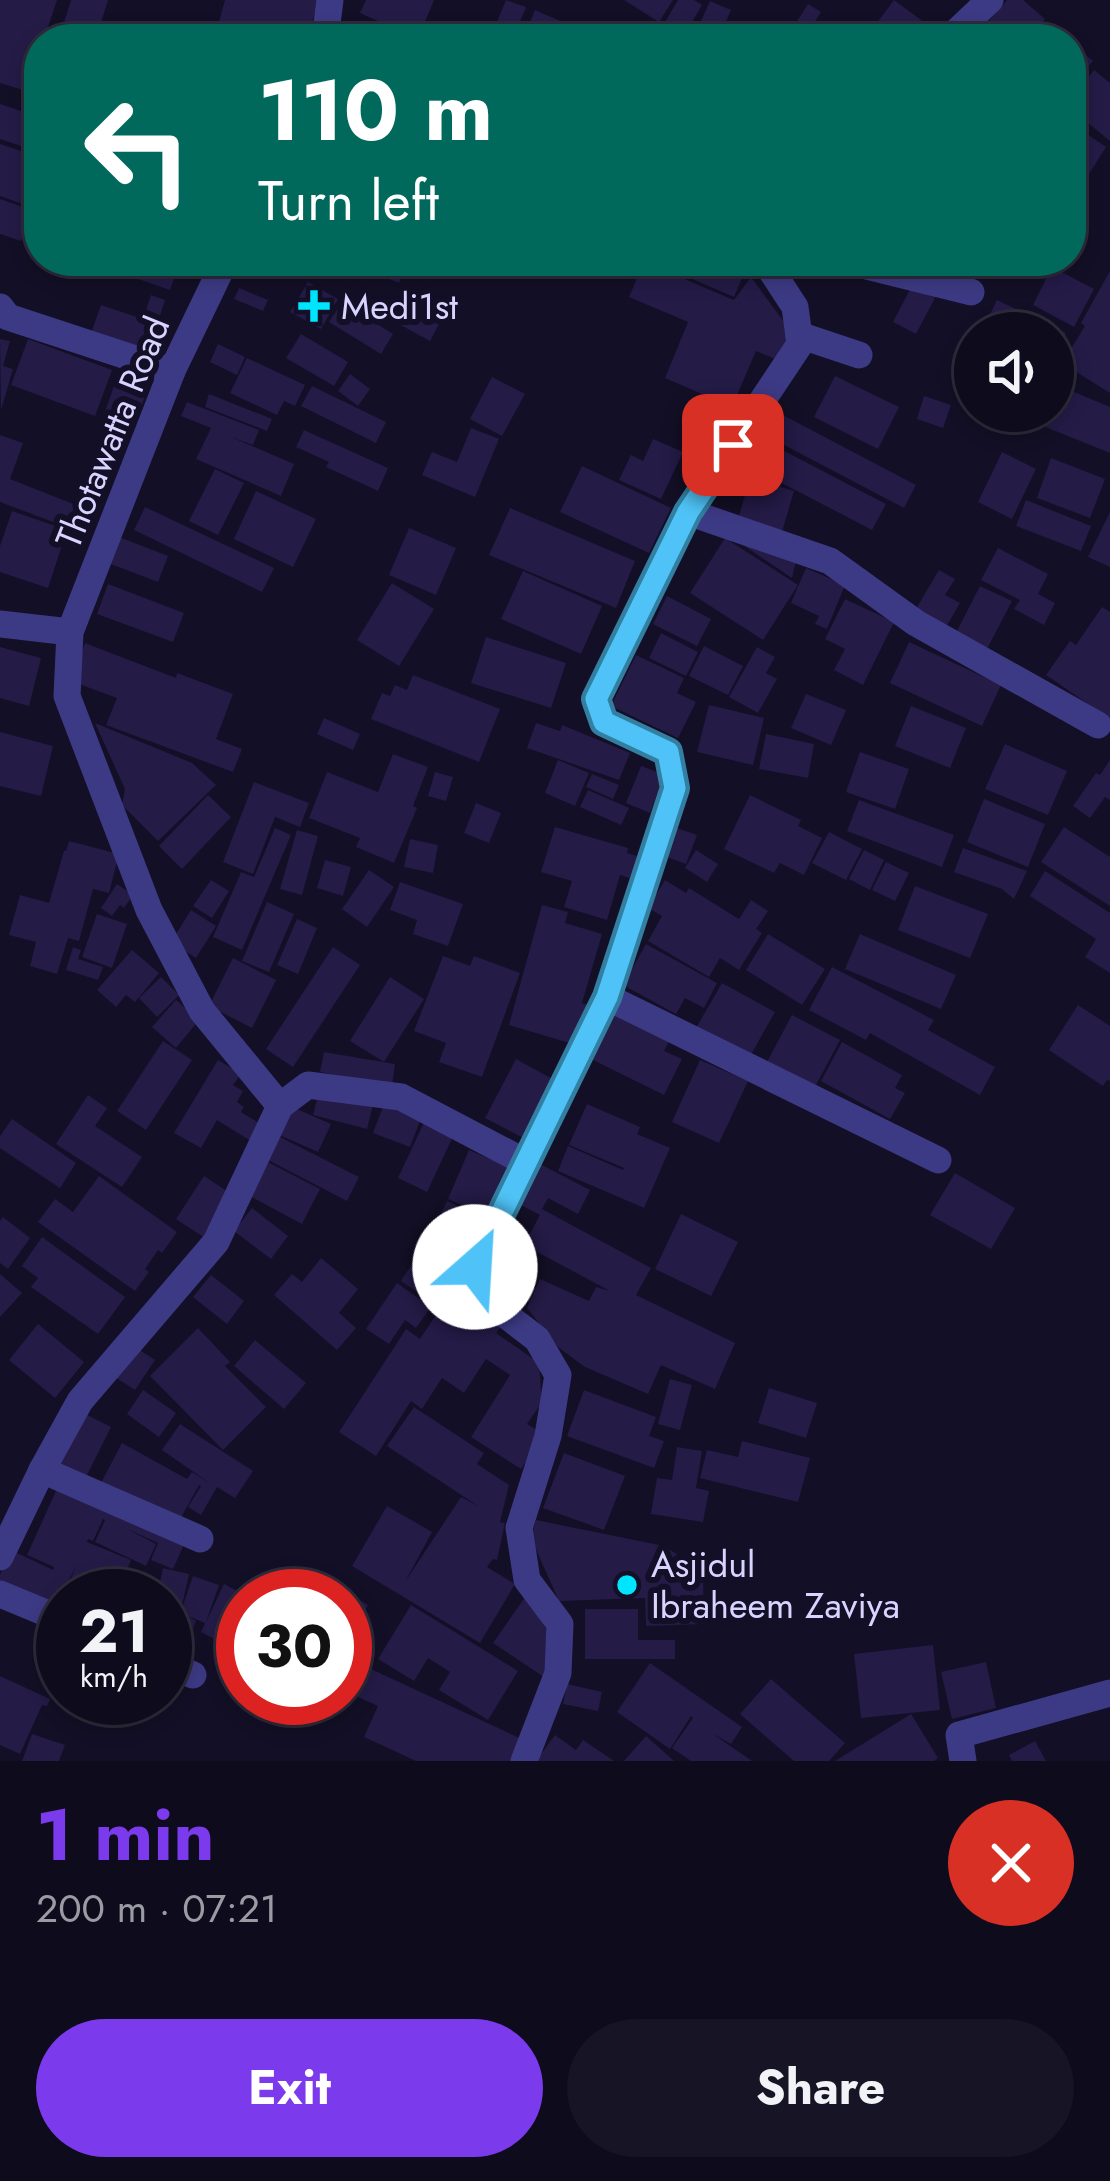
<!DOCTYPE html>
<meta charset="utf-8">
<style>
:root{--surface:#0e0b1c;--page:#171425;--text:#f1f3f6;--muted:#9b9ba3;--line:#2e2b3b;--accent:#7c3aed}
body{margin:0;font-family:Jost,sans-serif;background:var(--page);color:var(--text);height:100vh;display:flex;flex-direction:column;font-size:45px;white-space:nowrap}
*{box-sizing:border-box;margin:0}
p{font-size:39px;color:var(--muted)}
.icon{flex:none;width:66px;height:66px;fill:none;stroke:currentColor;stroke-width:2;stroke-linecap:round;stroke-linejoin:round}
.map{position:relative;height:1761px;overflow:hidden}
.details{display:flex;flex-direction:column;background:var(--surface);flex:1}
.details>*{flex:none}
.top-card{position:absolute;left:24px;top:24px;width:1062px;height:252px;border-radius:48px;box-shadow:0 6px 18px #0003,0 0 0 3px var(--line);background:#00695c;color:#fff;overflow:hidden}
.buttons{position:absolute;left:954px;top:312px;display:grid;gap:24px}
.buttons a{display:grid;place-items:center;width:120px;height:120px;border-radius:50%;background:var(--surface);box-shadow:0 6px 18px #0003,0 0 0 3px var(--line);font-size:60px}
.speed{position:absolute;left:36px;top:1569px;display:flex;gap:24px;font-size:60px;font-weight:700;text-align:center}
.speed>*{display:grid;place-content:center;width:156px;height:156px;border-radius:50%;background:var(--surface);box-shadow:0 6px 18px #0003,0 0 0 3px var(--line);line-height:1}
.speed small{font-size:30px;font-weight:400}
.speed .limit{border:18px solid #d22;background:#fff;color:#111}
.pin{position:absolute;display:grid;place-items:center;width:102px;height:102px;color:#fff;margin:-51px;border-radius:24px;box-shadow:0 6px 18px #0006}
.me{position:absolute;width:132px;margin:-66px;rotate:26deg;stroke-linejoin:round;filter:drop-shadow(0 0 9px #0008)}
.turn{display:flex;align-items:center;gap:42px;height:252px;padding:0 36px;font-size:54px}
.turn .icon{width:156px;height:156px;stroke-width:2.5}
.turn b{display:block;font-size:84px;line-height:102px}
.round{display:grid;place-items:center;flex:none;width:126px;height:126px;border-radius:63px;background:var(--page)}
.overview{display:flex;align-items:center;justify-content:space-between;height:204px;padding:0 36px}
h1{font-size:72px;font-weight:700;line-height:90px;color:var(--accent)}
.action{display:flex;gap:24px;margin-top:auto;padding:24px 36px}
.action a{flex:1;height:138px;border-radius:72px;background:var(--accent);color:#fff;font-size:48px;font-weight:700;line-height:138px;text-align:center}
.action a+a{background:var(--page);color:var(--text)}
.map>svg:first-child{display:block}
</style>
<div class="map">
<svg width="1110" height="1761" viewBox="0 0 1110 1761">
<rect width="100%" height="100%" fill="#130f26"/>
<g fill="#241b47">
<polygon points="0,0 57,0 44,39 39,39 39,53 26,91 0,83"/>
<polygon points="71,0 108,0 96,39 59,39"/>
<polygon points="225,0 319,0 307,39 250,39 217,29"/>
<polygon points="366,0 434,0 418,39 360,13"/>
<polygon points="506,0 526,7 513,39 490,39"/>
<polygon points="624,0 673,0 659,22"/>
<polygon points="678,0 694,0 702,5 682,39 655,39"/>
<polygon points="894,0 928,25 918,39 873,39 868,35"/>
<polygon points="1007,0 1023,0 1045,19 1027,39 1008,39 988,22"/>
<polygon points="710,1 731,10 718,39 693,39"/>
<polygon points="808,4 821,12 804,39 786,39"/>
<polygon points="535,10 574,27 569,39 523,39"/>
<polygon points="585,22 614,33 612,39 579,39"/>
<polygon points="1071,42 1093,61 1071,86"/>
<polygon points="1094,70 1110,83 1110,141 1071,109 1071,99"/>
<polygon points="0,104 39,117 39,152 0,139"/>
<polygon points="1071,123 1106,147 1089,174 1071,162"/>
<polygon points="0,144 39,157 39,201 36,209 0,196"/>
<polygon points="0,199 32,210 21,241 0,234"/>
<polygon points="86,261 180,261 170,290"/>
<polygon points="348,261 408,261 399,283"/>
<polygon points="673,261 745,261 748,264 734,297 669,269"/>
<polygon points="644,262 734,300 751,277 792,333 780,361 756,351 732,407 665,378 688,322 629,297"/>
<polygon points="1052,267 1094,289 1074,327 1033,305"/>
<polygon points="1110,271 1110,393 1062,363 1085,326 1081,323"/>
<polygon points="308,282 338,299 321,329 290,312"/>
<polygon points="914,282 937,294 916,334 893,322"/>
<polygon points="239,288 268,300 263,311 234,299"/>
<polygon points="151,295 165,300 148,354 90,336 101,305 143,319"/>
<polygon points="410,299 443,316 430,341 397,323"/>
<polygon points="997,300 1066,333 1053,360 1053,333 981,333"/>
<polygon points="342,302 393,334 381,354 329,322"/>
<polygon points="301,334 348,362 334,386 286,358"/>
<polygon points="0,339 10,341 3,366 13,369 1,410"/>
<polygon points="28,339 112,370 95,416 11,385"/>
<polygon points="218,344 245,357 237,375 210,362"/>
<polygon points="975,346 975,400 954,389"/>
<polygon points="247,358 305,385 295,406 284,401 277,415 230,393"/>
<polygon points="123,361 154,372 133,428 103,417"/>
<polygon points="350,374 370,389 358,406 338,391"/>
<polygon points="835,376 899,407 878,449 814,417"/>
<polygon points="492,377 525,394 502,436 470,419"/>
<polygon points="312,386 386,422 376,443 301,406"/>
<polygon points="1060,386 1110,407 1110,453 1043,426 1050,411 1053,411 1053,403"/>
<polygon points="209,394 272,419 267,431 205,407"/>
<polygon points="924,396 951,405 943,428 917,419"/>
<polygon points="187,402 259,430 253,445 231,437 294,464 281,496 196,459 211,428 181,416"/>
<polygon points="779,413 916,485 904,508 767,436"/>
<polygon points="471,428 499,439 475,497 422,475 432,452 457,462"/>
<polygon points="304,430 388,468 378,491 326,467 329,462 296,447"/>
<polygon points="0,435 23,443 10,479 86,509 77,531 0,502"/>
<polygon points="653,439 683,452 661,499 619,480 631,455 643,461"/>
<polygon points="769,443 886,504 872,530 755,469"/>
<polygon points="1002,452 1036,469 1012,519 978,502"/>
<polygon points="1051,458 1105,479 1090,518 1037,498"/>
<polygon points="582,466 671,508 649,553 560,512"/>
<polygon points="215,469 244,483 218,535 189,521"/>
<polygon points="750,478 794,491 780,539 736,526"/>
<polygon points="256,491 316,519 293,567 234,539"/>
<polygon points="1026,500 1091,526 1081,551 1016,526"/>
<polygon points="145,507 274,568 262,592 134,530"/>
<polygon points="510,508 635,561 616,608 489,555"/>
<polygon points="12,511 67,530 48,588 0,572 0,546"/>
<polygon points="1110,512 1110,567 1088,557"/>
<polygon points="409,528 456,548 436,595 389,575"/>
<polygon points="119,537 168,556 158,582 108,563"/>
<polygon points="725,538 798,585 763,640 690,593"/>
<polygon points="740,543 797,556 792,578"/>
<polygon points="998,548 1048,574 1038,594 1055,603 1044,625 1014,609 1020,600 981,580"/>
<polygon points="806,568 845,585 827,629 815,624 819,616 791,603"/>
<polygon points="939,570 955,579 945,595 960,603 946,627 916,609"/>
<polygon points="523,571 602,606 581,654 501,619"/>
<polygon points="392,583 434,609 399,666 357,640"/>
<polygon points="108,584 184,613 173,642 97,614"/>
<polygon points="980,586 1012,601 986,651 955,635"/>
<polygon points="667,596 711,619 697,646 653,624"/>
<polygon points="845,599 894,622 863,685 834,670 845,649 825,639"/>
<polygon points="1102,607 1110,612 1110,719 1046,675 1070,641 1076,645"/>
<polygon points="661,633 698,652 686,676 649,658"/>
<polygon points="486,637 566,663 551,708 471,683"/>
<polygon points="909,642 1001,685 982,726 890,683"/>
<polygon points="85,643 176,678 177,673 233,694 216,739 242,749 233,772 106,725 117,698 71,681"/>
<polygon points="704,646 743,666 728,695 689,676"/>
<polygon points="0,647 41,658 29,706 0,698"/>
<polygon points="757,647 775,657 766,673 777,679 758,713 729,697"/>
<polygon points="636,655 684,678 677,693 696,702 678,738 611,706"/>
<polygon points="413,675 500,709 479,762 371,719 382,693 390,696 395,685 407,690"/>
<polygon points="806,694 846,710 831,745 791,728"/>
<polygon points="709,705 764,718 753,765 697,752"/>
<polygon points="911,706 966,728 950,768 895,746"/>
<polygon points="324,718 360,734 353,750 317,734"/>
<polygon points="95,723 192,763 216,785 158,841 122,805 125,789"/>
<polygon points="536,723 560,731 562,725 630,753 619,780 527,748"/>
<polygon points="0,732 53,746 41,796 0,786"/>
<polygon points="766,734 814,744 808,778 759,769"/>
<polygon points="1005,744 1067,771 1048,815 985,789"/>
<polygon points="860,752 909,769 895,809 846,792"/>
<polygon points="393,754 428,767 413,806 417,808 394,863 356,847 360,838 309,818 327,772 378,792"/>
<polygon points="558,760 589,773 575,806 545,793"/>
<polygon points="1110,760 1110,800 1105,797 1090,818 1073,806 1096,773 1100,775"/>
<polygon points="641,766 665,775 650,813 626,803"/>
<polygon points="435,772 453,777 446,801 428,796"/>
<polygon points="592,774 619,785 613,799 586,787"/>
<polygon points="254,782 309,803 300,827 275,817 253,874 223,862"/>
<polygon points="588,790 629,808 621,825 580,807"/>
<polygon points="208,795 231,817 182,869 159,846"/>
<polygon points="750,795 801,820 798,826 822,838 804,875 780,863 774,873 724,849"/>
<polygon points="984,799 1045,824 1028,867 967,842"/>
<polygon points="859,800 954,835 942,867 847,831"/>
<polygon points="476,803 501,813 489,843 464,833"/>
<polygon points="555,827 628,848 627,853 643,858 636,880 620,875 607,920 564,907 572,881 541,872"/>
<polygon points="674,827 697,835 686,864 664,856"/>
<polygon points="1064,827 1110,857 1110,906 1041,862"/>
<polygon points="275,828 291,835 242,950 213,937 241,872 254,877"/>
<polygon points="297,830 318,836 302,895 280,889"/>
<polygon points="829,832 862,849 846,880 812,863"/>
<polygon points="410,839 438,845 433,873 404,867"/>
<polygon points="69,841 119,854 109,893 93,889 79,941 68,938 57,974 30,966 36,942 9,935 20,895 49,903 64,851 66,851"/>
<polygon points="963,848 1027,871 1014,899 1002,889 954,872"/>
<polygon points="696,850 718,864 707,882 685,868"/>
<polygon points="864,850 884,860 870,890 849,879"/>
<polygon points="325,860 351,867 343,896 317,888"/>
<polygon points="886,862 909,873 895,901 872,890"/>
<polygon points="369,870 394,887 367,927 342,909"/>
<polygon points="1045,871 1110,913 1110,973 1085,957 1096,939 1030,896"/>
<polygon points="211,880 229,891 212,918 193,906"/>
<polygon points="665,880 686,893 689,888 739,919 751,900 768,911 756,929 762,933 739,970 720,958 709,977 648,941 662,916 648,908"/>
<polygon points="400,882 463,904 448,946 413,934 417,920 390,910"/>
<polygon points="117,884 133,895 124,908 120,905 112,916 101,908"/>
<polygon points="915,886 988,914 970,958 898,930"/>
<polygon points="267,902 294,914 269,972 242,961"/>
<polygon points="542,905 568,912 565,923 602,934 582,1003 588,1005 576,1045 509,1025"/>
<polygon points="191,910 216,926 196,958 171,942"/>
<polygon points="97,914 127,924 112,968 82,957"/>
<polygon points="297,919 317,928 298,974 277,965"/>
<polygon points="768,934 825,969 802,1005 746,970"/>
<polygon points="860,934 956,975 941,1009 845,969"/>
<polygon points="646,944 717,983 704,1008 685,998 676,1014 623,985"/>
<polygon points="73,947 81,950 78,959 103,967 98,980 66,970"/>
<polygon points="333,947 360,965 293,1067 266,1049"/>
<polygon points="132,950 159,973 135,1002 126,995 116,1007 97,990"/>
<polygon points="443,956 470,966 474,956 520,973 482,1077 439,1062 446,1043 414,1031"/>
<polygon points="233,958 276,980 252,1028 209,1006"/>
<polygon points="832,967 934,1020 928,1030 995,1067 980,1095 870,1033 866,1040 809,1010"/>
<polygon points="161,977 179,995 157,1017 139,998"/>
<polygon points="390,977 424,999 384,1062 350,1041"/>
<polygon points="722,983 775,1012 749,1058 696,1028"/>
<polygon points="176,1000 199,1020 176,1048 152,1027"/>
<polygon points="1078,1005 1110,1026 1110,1081 1107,1080 1103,1086 1049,1050"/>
<polygon points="616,1008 672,1036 664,1051 682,1059 664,1095 591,1059"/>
<polygon points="792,1015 840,1040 815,1087 767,1062"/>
<polygon points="163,1041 192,1060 146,1130 117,1111"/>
<polygon points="842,1042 902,1075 895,1088 905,1093 890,1119 821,1081"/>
<polygon points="324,1052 395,1064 392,1085 320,1072"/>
<polygon points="516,1059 558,1082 527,1140 485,1118"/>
<polygon points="218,1060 241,1074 233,1085 243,1091 237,1102 244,1107 241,1112 264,1126 254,1143 217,1120 201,1148 174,1133"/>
<polygon points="700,1060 748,1081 719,1143 672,1122"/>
<polygon points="319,1091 373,1105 367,1129 313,1115"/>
<polygon points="88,1095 107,1108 95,1126 142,1157 122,1187 56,1144"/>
<polygon points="384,1104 421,1118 410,1147 373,1133"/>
<polygon points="587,1104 640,1127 637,1134 670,1148 644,1208 558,1171 568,1146 623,1170 624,1168 569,1145"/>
<polygon points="290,1106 331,1124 318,1152 277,1134"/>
<polygon points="427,1116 456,1130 427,1192 398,1178"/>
<polygon points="12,1119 76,1163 60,1188 0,1148 0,1136"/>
<polygon points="278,1136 359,1177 347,1201 266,1159"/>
<polygon points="469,1150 511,1168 489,1217 448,1199"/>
<polygon points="266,1161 320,1189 302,1224 248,1195"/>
<polygon points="540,1164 590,1190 578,1214 548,1198 542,1209 651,1268 636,1295 735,1343 715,1389 661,1365 648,1394 585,1367 558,1347 527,1308 540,1279 589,1301 596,1287 610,1291 524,1245 540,1215 519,1204"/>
<polygon points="955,1173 1015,1208 991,1249 930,1215"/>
<polygon points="99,1176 177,1232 162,1253 158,1250 145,1269 149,1272 135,1291 38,1222 55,1199 73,1212"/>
<polygon points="204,1176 236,1197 208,1240 176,1219"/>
<polygon points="447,1201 489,1220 473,1253 432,1234"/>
<polygon points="252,1208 288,1236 271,1259 234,1231"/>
<polygon points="681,1214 738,1242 711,1296 655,1269"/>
<polygon points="3,1217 30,1238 8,1269 0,1263 0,1221"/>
<polygon points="42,1237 125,1297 98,1334 31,1287 38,1278 22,1266"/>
<polygon points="417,1256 449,1277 432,1302 401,1281"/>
<polygon points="321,1258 358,1289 339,1313 356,1328 337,1350 274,1295 292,1274 302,1282"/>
<polygon points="511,1266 535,1278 522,1304 501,1285"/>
<polygon points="0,1274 22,1293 0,1317"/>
<polygon points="211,1275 244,1301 227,1324 193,1297"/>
<polygon points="397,1283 431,1307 416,1328 405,1320 389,1344 366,1329"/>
<polygon points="451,1292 485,1314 504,1322 496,1333 539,1363 542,1402 527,1424 543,1434 521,1469 471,1437 510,1375 486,1359 464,1393 442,1378 422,1409 411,1401 376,1456 339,1432 406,1329 420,1339"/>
<polygon points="38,1324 84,1362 55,1398 9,1360"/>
<polygon points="198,1328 230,1362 225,1366 266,1407 223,1450 150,1376"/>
<polygon points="255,1340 306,1383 284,1409 234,1366"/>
<polygon points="135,1347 155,1360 135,1390 115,1377"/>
<polygon points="670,1379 692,1385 680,1430 658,1424"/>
<polygon points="769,1388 817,1403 806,1438 758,1423"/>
<polygon points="143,1390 176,1413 159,1437 127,1414"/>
<polygon points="584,1390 656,1417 649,1436 664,1441 654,1468 567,1436"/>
<polygon points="414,1407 484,1453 477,1464 509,1485 500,1522 505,1523 497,1560 493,1559 487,1567 515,1584 480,1643 352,1566 387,1506 432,1532 405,1582 461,1497 478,1506 387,1446"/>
<polygon points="83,1413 111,1427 84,1481 57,1467"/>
<polygon points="180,1424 253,1471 235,1498 217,1487 201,1515 188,1507 201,1486 199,1485 177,1525 101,1483 122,1443 187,1479 192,1472 211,1484 162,1450"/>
<polygon points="742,1441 810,1458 798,1502 700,1478 707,1450 738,1457"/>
<polygon points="677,1447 702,1451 696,1488 709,1491 703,1522 651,1514 657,1478 672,1480"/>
<polygon points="564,1453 625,1476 604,1530 543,1508"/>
<polygon points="60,1482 186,1540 173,1569 151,1560 158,1543 125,1528 156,1544 146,1566 95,1542 105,1520 103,1519 93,1541 88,1539 87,1542 131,1560 115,1596 98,1592 97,1596 64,1596 76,1566 55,1609 0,1587 0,1575 11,1550 53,1570 54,1567 27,1555"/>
<polygon points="536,1520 664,1546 703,1571 704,1624 646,1626 645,1598 559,1601 531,1538"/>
<polygon points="163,1568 189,1574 181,1610 165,1606 165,1596 157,1596"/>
<polygon points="193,1576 219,1585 206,1622 224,1584 243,1594 243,1635 236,1650 201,1632 205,1623 185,1615 196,1621 181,1655 165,1648 165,1607 180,1614"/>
<polygon points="333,1585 368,1605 345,1647 345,1596 326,1596"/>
<polygon points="528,1593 552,1641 547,1679 493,1643"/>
<polygon points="411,1605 518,1671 488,1720 439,1690 450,1672 428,1658 414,1681 378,1659"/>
<polygon points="585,1609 638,1609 638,1640 675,1640 675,1659 585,1659"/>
<polygon points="933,1645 940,1710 861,1718 854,1654"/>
<polygon points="345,1657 526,1741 517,1761 416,1761 364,1737 378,1706 345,1691"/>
<polygon points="986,1662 996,1708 952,1719 941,1672"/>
<polygon points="650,1663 742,1727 731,1744 713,1734 752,1761 691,1761 672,1748 693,1718 691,1716 670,1749 617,1712"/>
<polygon points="0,1676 50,1699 47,1706 42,1705 20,1754 0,1745"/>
<polygon points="771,1679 845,1743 829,1761 794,1761 740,1714"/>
<polygon points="567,1684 602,1692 598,1711 563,1704"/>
<polygon points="70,1698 102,1698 93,1719 66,1708"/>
<polygon points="271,1698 315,1698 301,1724 267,1705"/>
<polygon points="911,1714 938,1758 934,1761 835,1761"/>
<polygon points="32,1734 65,1745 59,1761 22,1761"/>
<polygon points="555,1735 576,1750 583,1740 614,1761 536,1761"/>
<polygon points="646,1736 674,1761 624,1761"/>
<polygon points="1035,1741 1046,1761 1012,1761 1009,1755"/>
</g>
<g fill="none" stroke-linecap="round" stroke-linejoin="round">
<g stroke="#3d3a85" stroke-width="27">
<polyline points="325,39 330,0"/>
<polyline points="949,39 990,0"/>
<polyline points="846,261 971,292"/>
<polyline points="0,307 8,317 172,371"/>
<polyline points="799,335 859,355"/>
<polyline points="688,512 830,561 916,623 1098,725"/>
<polyline points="0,624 70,632"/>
<polyline points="607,997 938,1160"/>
<polyline points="280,1106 308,1085 401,1097 525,1162"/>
<polyline points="42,1470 200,1539"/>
<polyline points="0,1557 42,1470 80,1401 216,1242 280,1106 202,1011 149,910 67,696 70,632 172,371 225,261"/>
<polyline points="0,1594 63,1620"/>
<polyline points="165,1663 193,1675"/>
<polyline points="524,1761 558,1673 560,1624 527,1580 519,1528 548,1436 558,1375 537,1339 494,1306 475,1267 607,997 675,788 667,752 604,721 596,699 688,512 800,344 795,307 765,261"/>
<polyline points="963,1761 959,1735 1110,1693"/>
</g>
</g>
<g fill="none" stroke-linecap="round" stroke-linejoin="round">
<defs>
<polyline id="route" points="475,1267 607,997 675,788 668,752 604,722 596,699 688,512 733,445"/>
</defs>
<use href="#route" stroke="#337fa1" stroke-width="30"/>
<use href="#route" stroke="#4fc3f7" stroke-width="21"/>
</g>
<g fill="#00e5ff" stroke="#130f26" stroke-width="4.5">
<path d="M308 288h12v12h12v12h-12v12h-12v-12h-12v-12h12z"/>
<circle cx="627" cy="1585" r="12"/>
</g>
<g text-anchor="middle" stroke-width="12" stroke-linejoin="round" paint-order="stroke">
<g font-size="36" fill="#d9d4ff" stroke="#130f26" text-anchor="start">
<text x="341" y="319">Medi1st</text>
<text x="651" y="1577">Asjidul<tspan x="651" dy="41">Ibraheem Zaviya</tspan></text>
</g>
<g font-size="36" fill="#d9d4ff" stroke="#130f26">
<text transform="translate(112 432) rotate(-68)" y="13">Thotawatta Road</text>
</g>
</g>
</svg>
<div class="buttons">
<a><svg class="icon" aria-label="sound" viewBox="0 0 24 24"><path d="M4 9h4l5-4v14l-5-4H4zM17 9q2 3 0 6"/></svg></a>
</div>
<div class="speed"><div>21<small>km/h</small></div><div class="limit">30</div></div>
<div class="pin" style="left:733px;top:445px;background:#d93025"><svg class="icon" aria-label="arrive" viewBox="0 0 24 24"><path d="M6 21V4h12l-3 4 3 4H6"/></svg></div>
<svg class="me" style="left:475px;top:1267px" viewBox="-20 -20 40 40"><circle r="19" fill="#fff"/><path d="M0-13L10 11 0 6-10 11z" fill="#4fc3f7"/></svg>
<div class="top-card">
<div class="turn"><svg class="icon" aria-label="left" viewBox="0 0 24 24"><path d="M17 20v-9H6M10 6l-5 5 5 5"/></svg><div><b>110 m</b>Turn left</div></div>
</div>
</div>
<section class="details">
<div class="overview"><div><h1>1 min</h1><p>200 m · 07:21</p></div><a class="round" style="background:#d93025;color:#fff"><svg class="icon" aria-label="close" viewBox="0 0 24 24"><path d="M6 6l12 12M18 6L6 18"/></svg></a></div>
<div class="action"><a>Exit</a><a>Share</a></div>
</section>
